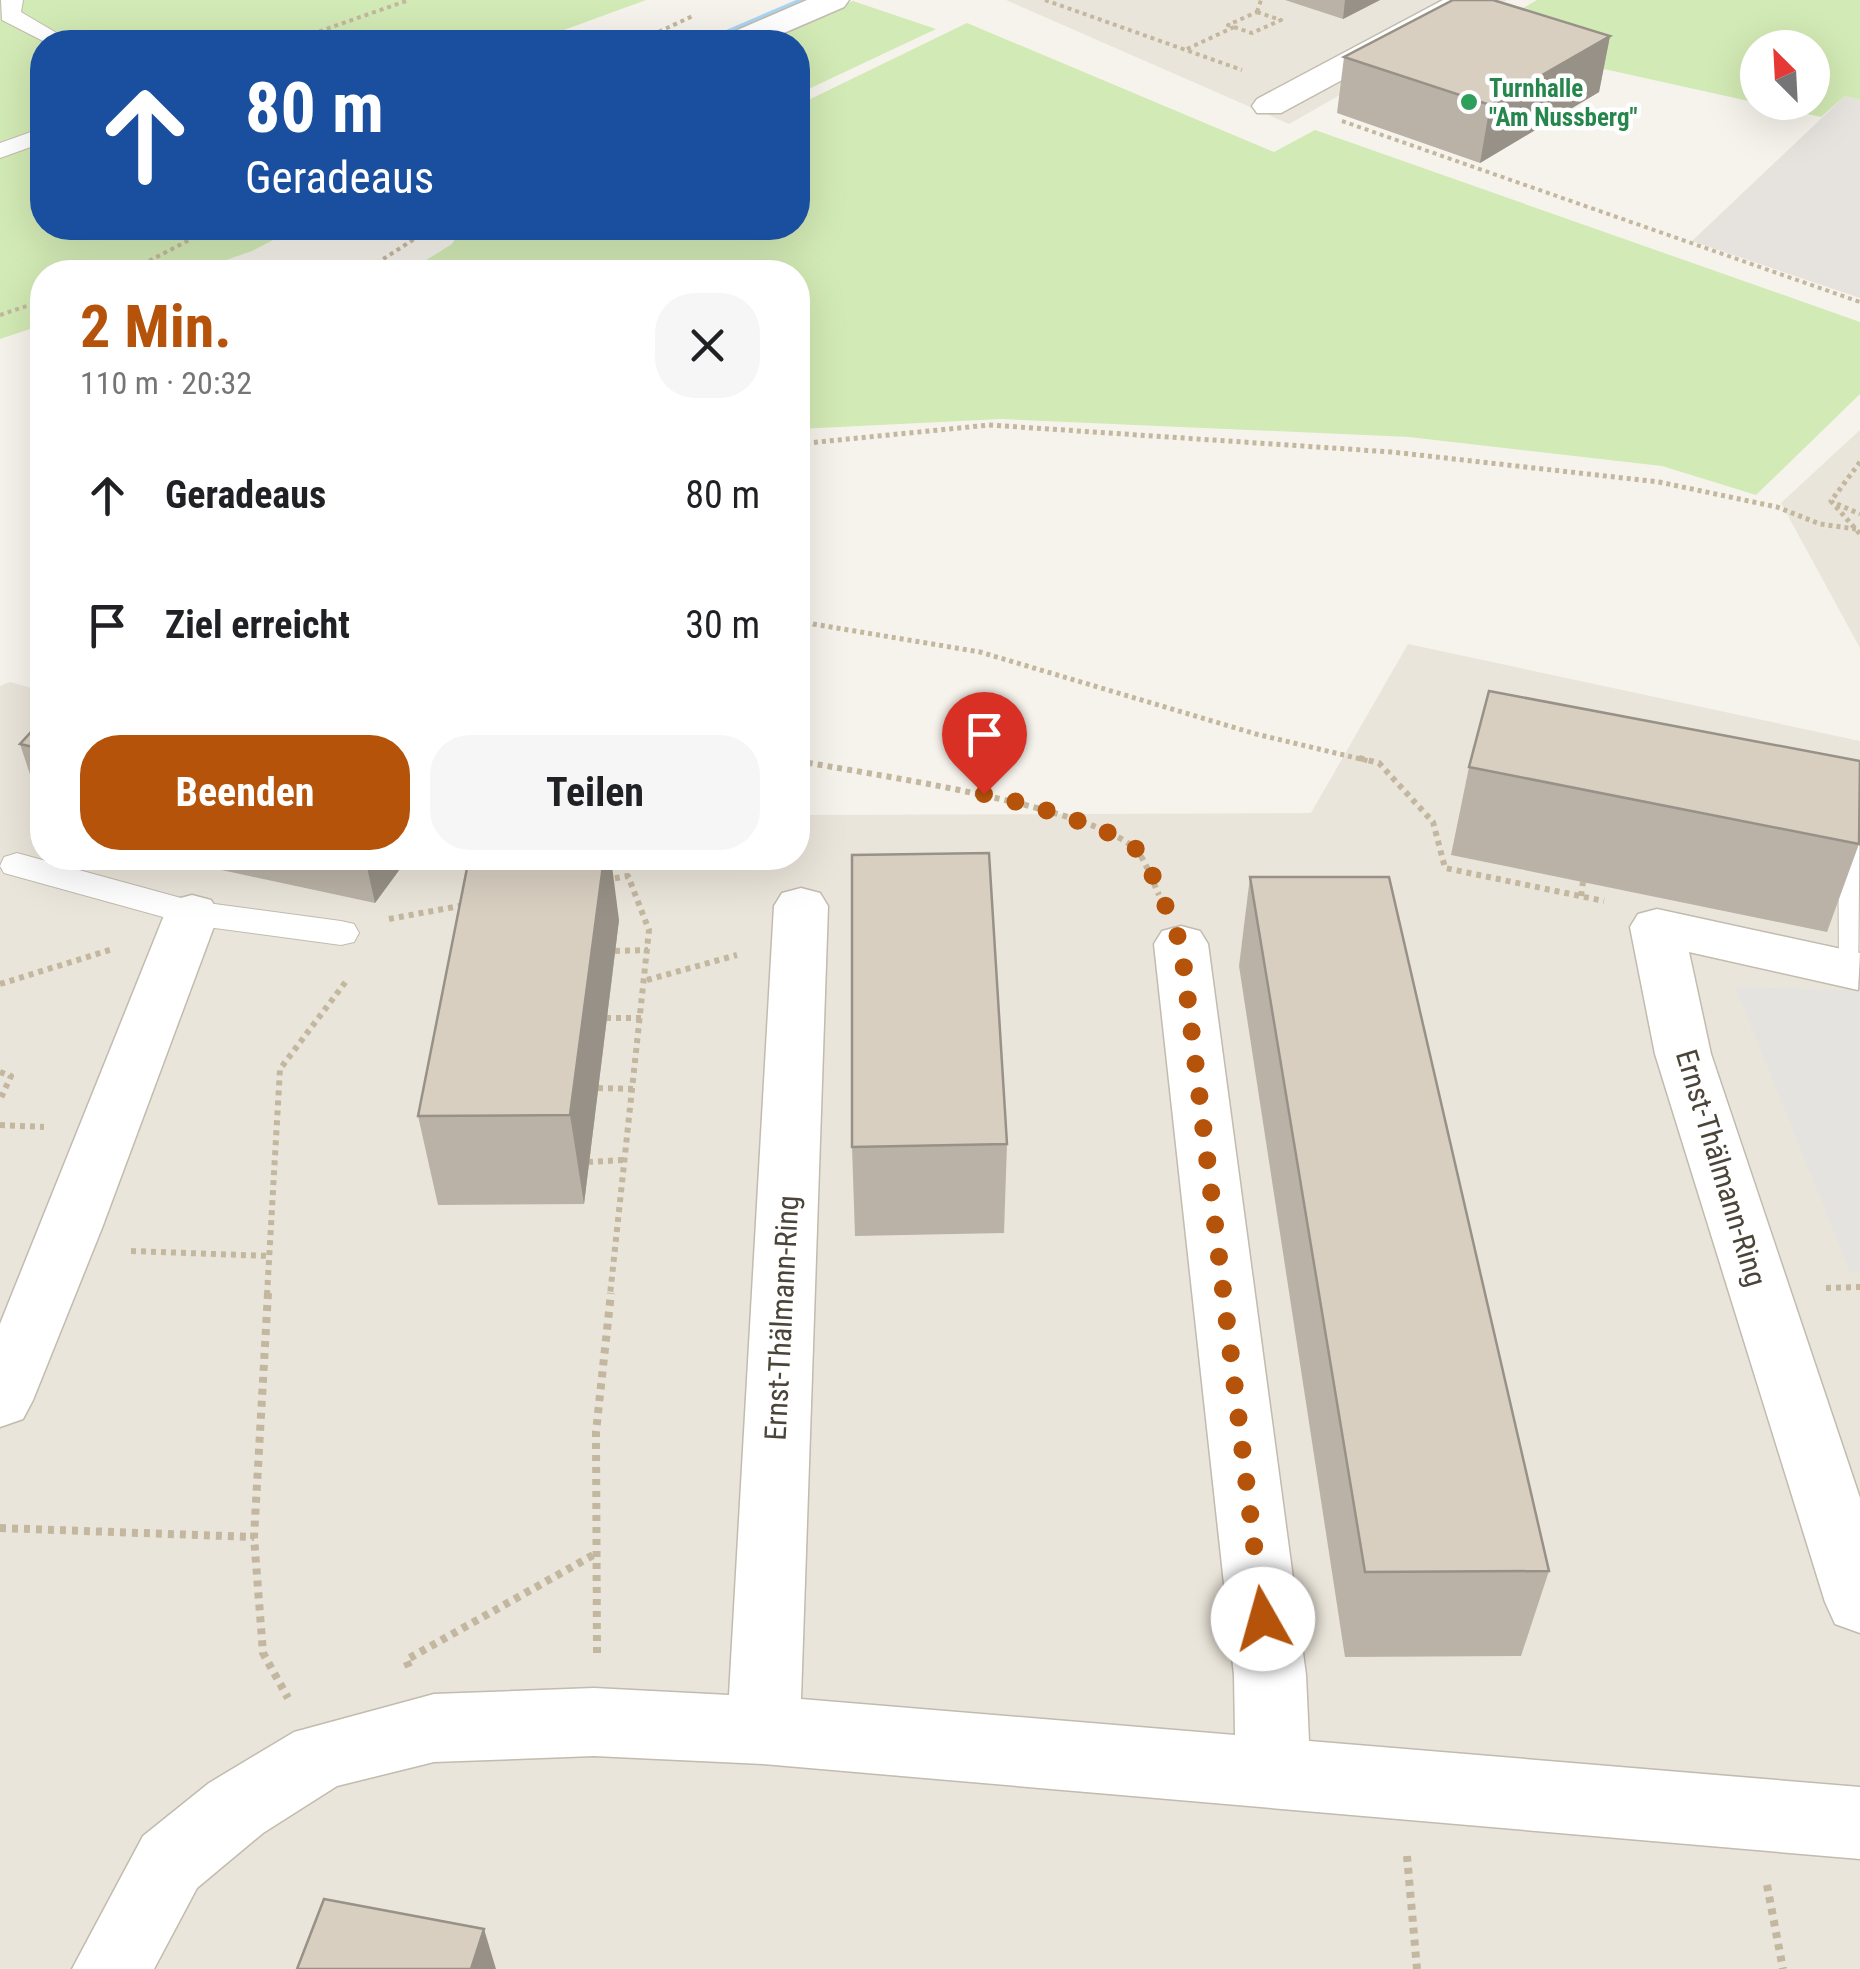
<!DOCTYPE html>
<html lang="de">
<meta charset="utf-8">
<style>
:root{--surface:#fff;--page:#f6f6f6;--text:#202124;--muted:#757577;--accent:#b45309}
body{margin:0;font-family:"Roboto Condensed",sans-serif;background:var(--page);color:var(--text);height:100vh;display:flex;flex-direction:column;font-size:38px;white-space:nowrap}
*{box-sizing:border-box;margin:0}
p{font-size:32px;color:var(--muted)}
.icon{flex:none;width:55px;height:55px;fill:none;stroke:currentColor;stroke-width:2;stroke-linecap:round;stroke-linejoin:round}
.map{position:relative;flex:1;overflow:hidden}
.sheet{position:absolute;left:30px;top:260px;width:780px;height:610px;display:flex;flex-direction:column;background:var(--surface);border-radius:40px;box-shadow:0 10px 40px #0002}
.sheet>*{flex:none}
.top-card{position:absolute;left:30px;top:30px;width:780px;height:210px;border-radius:40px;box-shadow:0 10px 40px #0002;background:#1a4fa0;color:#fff;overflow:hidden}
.needle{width:65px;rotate:336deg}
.tools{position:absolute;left:1740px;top:30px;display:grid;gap:20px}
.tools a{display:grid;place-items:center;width:90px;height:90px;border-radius:50%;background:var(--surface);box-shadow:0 10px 40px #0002;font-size:50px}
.pin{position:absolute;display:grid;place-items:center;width:85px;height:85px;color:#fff;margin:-102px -42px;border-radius:50% 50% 50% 0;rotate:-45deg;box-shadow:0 0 10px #0007}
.pin .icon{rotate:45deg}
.me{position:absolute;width:110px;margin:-55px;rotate:353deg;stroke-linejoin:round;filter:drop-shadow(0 0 8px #0008)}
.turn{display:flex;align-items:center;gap:35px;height:210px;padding:0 50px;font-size:45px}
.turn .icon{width:130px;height:130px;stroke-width:2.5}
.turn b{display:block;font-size:70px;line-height:85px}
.round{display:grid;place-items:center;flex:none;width:105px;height:105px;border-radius:40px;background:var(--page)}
.head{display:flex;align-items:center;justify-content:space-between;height:170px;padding:0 50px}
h1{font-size:60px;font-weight:700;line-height:75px;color:var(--accent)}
.primary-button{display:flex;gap:20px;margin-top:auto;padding:20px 50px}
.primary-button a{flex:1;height:115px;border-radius:40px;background:var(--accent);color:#fff;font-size:40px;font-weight:700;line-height:115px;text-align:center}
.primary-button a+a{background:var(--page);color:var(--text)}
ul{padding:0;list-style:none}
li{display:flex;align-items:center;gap:30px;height:130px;padding:0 50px}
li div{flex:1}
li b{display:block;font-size:38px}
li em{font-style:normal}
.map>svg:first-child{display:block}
</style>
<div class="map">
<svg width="1860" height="1969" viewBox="0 0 1860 1969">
<rect width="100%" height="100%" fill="#f6f3ec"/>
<g fill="#eae5da">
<polygon points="1006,0 1507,0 1289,124"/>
<polygon points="1860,430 1860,648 1781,503"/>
<polygon points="1408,644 1860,741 1860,1969 0,1969 0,686 10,682 42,691 42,858 798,858 798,815 1311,813"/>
</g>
<polygon fill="#e6e2dd" points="1845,96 1860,100 1860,298 1692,241"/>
<g fill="#d2eab5" fill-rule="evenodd">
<polygon points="0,0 646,0 531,42 42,42 42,228 296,228 252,251 192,272 42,272 42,325 0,339"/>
<path d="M1537,0H1860V100L1845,96L1821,117L1469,39ZM1758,48H1812V102H1758Z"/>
<polygon points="853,1 936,29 798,94 798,42 759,42"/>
<polygon points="967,23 1274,152 1315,130 1860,322 1860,394 1756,495 1662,466 1409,437 1001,419 798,429 798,272 407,272 452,244 462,228 798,228 798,105"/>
</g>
<polygon fill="#e5e3e0" points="1860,985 1860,1272 1850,1272 1735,987 1842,990"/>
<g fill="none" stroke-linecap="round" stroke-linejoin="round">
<polygon fill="#a9d4f2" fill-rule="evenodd" points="796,0 812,0 713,42 698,42"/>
<defs>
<g id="service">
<polygon points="1,0 23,0 21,12 72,42 45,42 2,20"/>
<polygon points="42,128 42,143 0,158 0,143"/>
<polygon points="1855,793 1860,794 1858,984 1845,980 1839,971 1838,804 1843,796"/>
<polygon points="17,853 192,901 341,921 354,924 359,933 354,942 341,945 192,925 4,873 0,866 4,857"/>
</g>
<g id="minor">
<polygon points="807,0 849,0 844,7 763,42 721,42 726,35"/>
<polygon points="1443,0 1482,0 1477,7 1281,113 1257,113 1252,106 1257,99"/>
<polygon points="801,888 820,893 828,906 801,1699 1235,1735 1234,1675 1154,944 1162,931 1181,926 1200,931 1208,944 1306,1675 1309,1741 1860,1787 1860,1859 763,1764 594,1756 434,1762 337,1786 263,1833 197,1888 154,1969 72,1969 143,1836 209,1783 294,1732 434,1694 594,1688 729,1695 774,906 782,893"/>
<polygon points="192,895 211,900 219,913 102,1228 33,1400 23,1419 0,1427 0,1324 165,913 173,900"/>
<polygon points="1657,909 1860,953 1858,990 1689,952 1711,1054 1860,1498 1860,1633 1835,1624 1825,1602 1655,1054 1630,927 1638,914"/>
</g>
</defs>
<use href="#service" stroke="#c2bbae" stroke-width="2"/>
<use href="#minor" stroke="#c2bbae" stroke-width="3"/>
<g stroke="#c4b79f" stroke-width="4" stroke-dasharray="4 4" stroke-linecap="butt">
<polyline points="1045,0 1242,70"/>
<polygon points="1257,12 1281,20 1252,33 1228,25"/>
<polyline points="1257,12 1261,0"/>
<polyline points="289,42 409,0"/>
<polyline points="637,42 695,15"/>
<polyline points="1187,49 1234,27"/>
<polyline points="1342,121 1860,302"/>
<polyline points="128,272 212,228"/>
<polyline points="363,272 419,236 425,228"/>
<polyline points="0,315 42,301"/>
</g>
<g stroke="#c4b79f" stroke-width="5" stroke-dasharray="4 4" stroke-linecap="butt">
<polyline points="798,444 989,425 1392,452 1659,482 1777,507 1820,524 1856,529"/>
<polyline points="1860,462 1831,501 1860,534"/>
<polyline points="1837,504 1860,514"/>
<polyline points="798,618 813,624 980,652 1256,734 1369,761"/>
</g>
<g stroke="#c4b79f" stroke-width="6" stroke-dasharray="5 5" stroke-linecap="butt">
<polyline points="1359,758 1379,763 1433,822 1445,868 1604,901"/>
<path d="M798,761C862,773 1103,807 1139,853C1147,865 1153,882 1159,895"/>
<polyline points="605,880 628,876 649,930 610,1295"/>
<polyline points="1581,896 1583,882"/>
<polyline points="389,919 465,905"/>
<polyline points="615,951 648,950"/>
<polyline points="647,980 737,955"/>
<polyline points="0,984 113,949"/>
<polyline points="606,1018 642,1018"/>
<polyline points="0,1072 11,1076 0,1100"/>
<polyline points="598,1088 633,1089"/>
<polyline points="0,1125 44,1127"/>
<polyline points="588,1162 624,1160"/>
<polyline points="131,1251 270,1256"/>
<polyline points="1826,1288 1860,1287"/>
<polyline points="267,1295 280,1069 347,980"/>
</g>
<g stroke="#c4b79f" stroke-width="8" stroke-dasharray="6 6" stroke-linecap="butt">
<polyline points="268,1293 254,1537 263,1653 288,1698"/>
<polyline points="0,1528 254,1537"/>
<polyline points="597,1653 596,1432 611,1293"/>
<polyline points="409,1667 406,1660 595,1554"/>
<polyline points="1407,1856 1417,1969"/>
<polyline points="1767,1885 1783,1969"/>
</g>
<use href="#service" fill="#fff" fill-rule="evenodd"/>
<use href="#minor" fill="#fff" fill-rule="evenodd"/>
</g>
<g fill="#bab2a6">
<polygon points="1285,0 1380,0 1343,19"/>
<polygon points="1610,36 1599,92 1480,163 1337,113 1344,57"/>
<polygon points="42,720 42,811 20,744"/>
<polygon points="1469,767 1859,844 1827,932 1451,855"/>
<polygon points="166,858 408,858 375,903"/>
<polygon points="1250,877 1549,1571 1521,1656 1345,1657 1239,966"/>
<polygon points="619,920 584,1204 438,1205 418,1116"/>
<polygon points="1007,1144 1004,1233 855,1236 852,1147"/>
</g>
<g fill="#979187">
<polygon points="1345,0 1380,0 1343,19"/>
<polygon points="1610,36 1599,92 1480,163 1490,105"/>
<polygon points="365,858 408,858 375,903"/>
<polygon points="604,858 611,858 619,920 584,1204 570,1115"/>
<polygon points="484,1929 496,1969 471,1969"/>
</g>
<g fill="#d8cfc1" stroke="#979187" stroke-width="2.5">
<polygon points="1453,0 1493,0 1610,36 1490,105 1344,57"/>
<polygon points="1489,691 1860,761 1859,844 1469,767"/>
<polygon points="42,720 42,749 20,744"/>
<polygon points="989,853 1007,1144 852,1147 852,855"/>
<polygon points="469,858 604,858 570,1115 418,1116"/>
<polygon points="1250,877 1389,877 1549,1571 1365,1572"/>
<polygon points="324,1899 484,1929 471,1969 297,1969"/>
</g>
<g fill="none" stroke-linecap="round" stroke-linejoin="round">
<path stroke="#b45309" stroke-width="18" stroke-dasharray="0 32.4" d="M984,794C1015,800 1119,829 1138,851C1153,868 1171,922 1181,944L1263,1619"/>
</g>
<circle fill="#2e9e5b" stroke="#fff" stroke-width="4" cx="1469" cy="102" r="10"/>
<g text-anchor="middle" stroke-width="9" stroke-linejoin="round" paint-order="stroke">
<g font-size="25" font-weight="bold" fill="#27864d" stroke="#fff" text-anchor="start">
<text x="1489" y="97">Turnhalle<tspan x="1489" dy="29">"Am Nussberg"</tspan></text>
</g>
<g font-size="30" fill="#4b4439" stroke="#fff">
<text transform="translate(1721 1168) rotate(73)" y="10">Ernst-Thälmann-Ring</text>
<text transform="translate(782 1318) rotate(-87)" y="10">Ernst-Thälmann-Ring</text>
</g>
</g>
</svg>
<div class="tools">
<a><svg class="needle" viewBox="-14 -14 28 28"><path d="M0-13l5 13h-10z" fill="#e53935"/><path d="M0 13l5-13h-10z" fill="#757577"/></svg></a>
</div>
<div class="pin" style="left:984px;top:794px;background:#d93025"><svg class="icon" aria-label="arrive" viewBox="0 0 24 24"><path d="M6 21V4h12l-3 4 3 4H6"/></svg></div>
<svg class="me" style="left:1263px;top:1619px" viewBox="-20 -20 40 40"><circle r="19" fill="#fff"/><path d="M0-13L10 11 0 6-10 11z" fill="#b45309"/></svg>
<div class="top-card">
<div class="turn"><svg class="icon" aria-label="ahead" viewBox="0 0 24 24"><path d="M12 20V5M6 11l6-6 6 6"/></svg><div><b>80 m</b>Geradeaus</div></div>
</div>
<section class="sheet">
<div class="head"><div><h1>2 Min.</h1><p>110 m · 20:32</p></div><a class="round"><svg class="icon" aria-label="close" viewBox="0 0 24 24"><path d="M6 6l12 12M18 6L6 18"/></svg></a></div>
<ul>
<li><svg class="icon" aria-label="ahead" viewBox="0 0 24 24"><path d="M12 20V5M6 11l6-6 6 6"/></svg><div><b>Geradeaus</b></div><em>80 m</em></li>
<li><svg class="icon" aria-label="arrive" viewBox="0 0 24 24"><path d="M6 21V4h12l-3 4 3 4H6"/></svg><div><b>Ziel erreicht</b></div><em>30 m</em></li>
</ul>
<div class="primary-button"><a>Beenden</a><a>Teilen</a></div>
</section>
</div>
